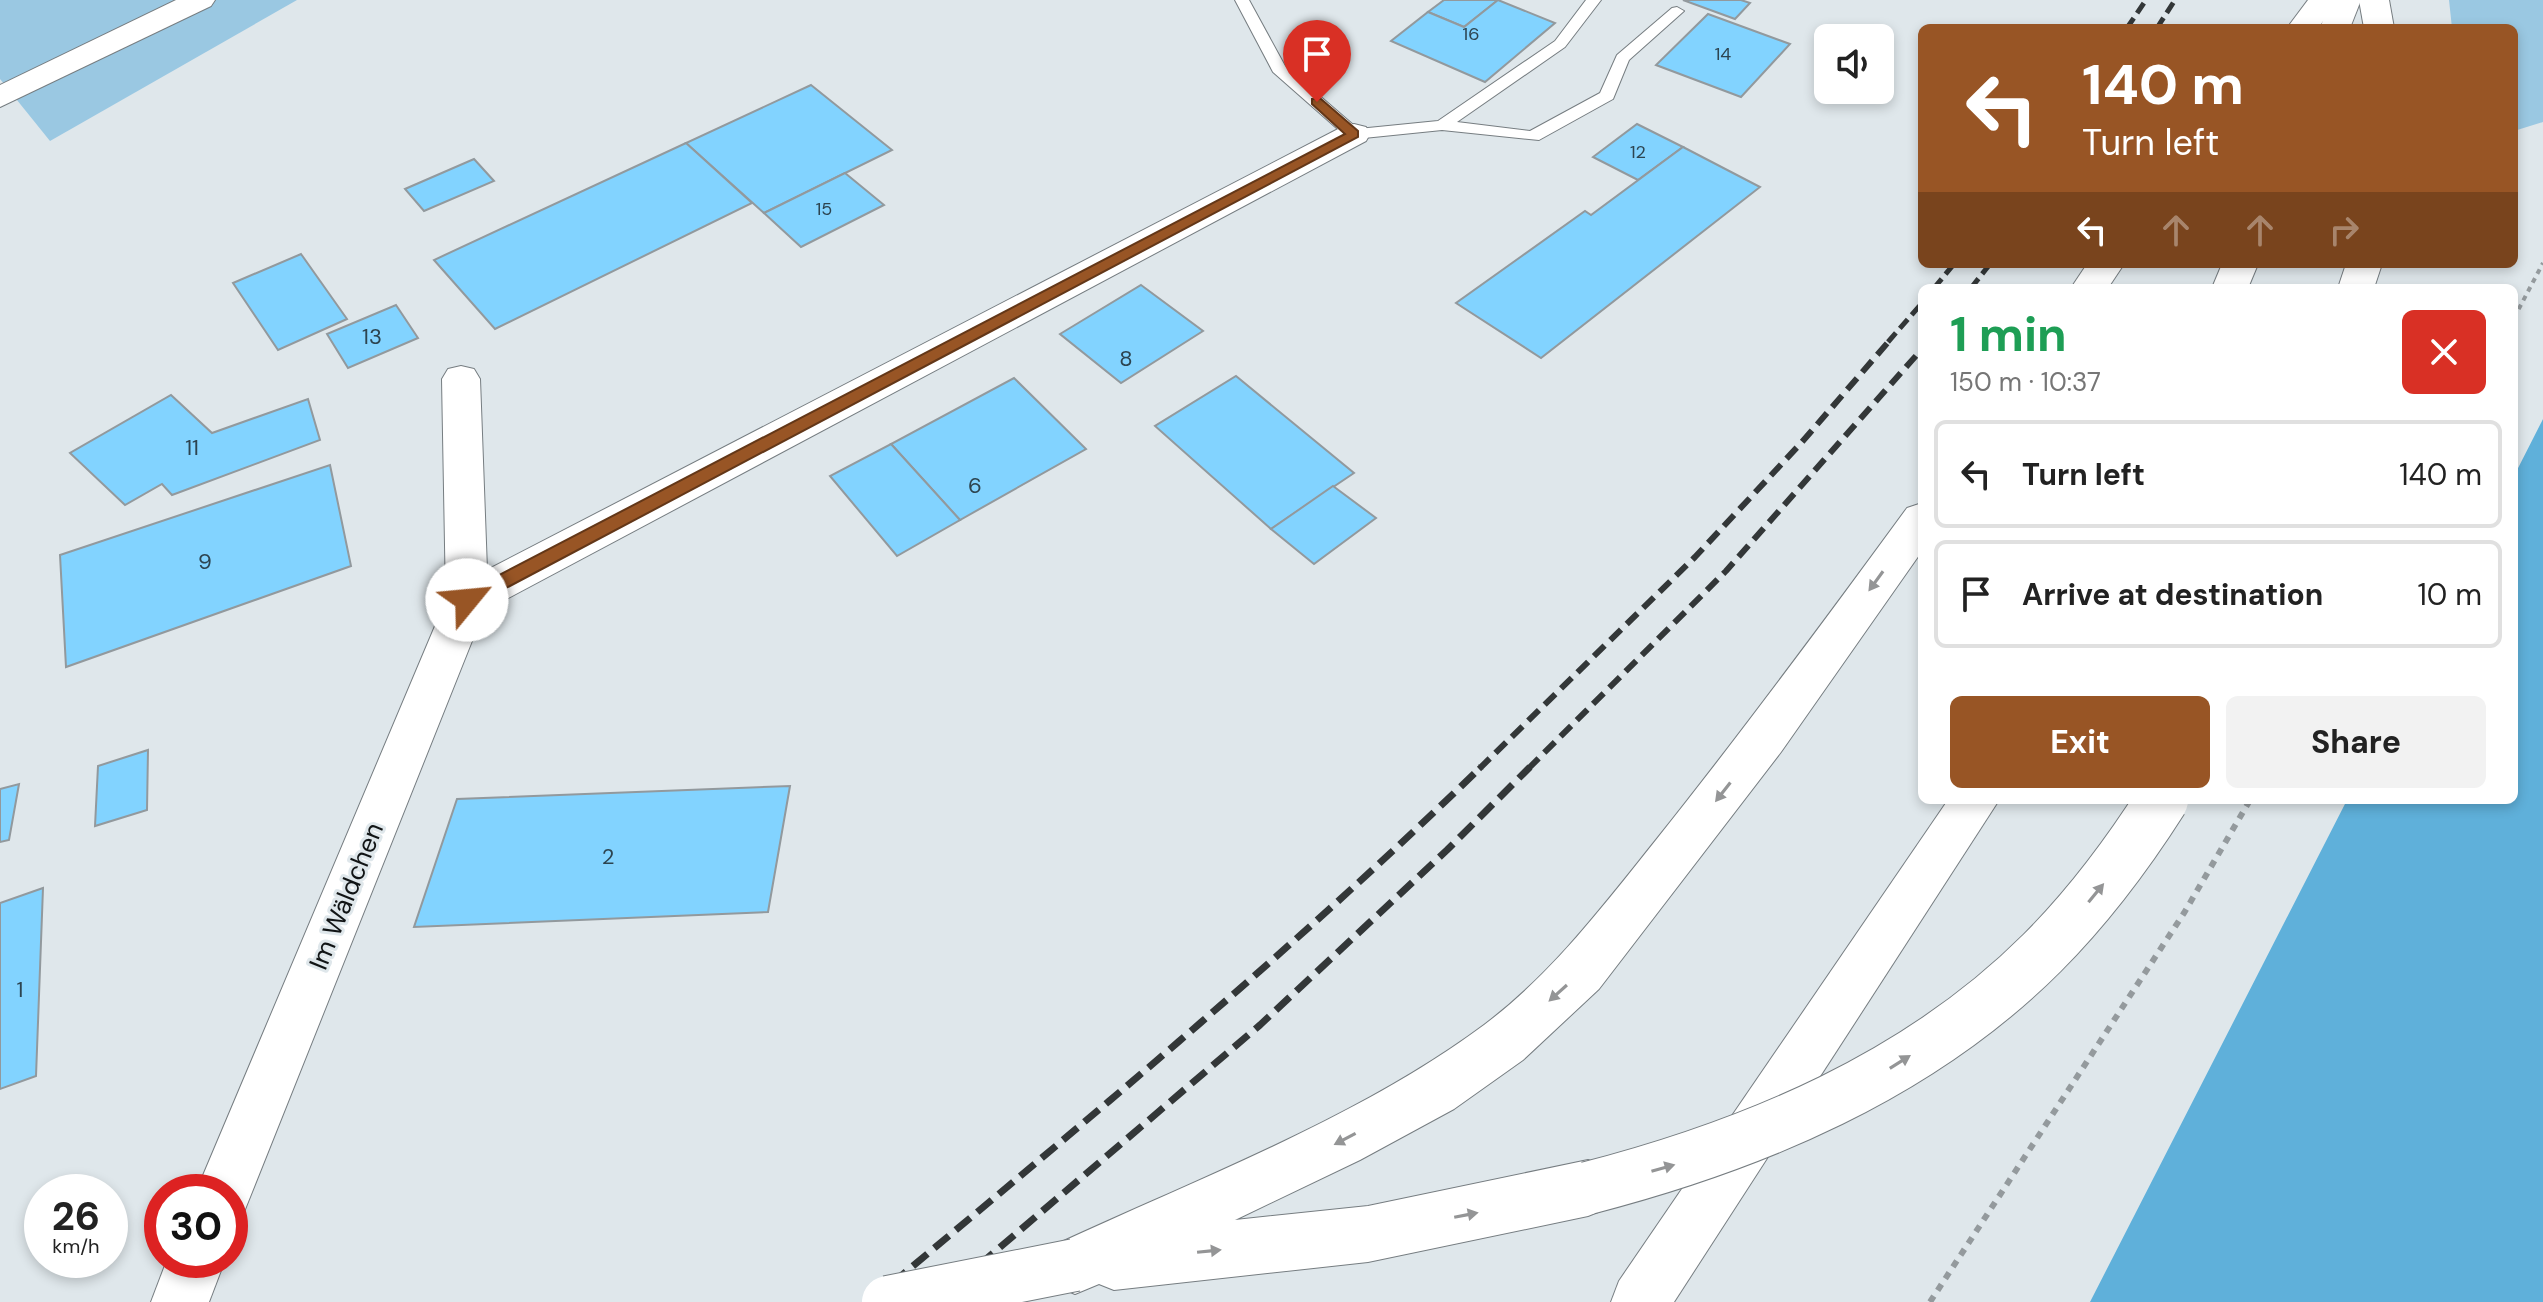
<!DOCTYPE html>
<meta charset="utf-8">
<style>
:root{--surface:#fff;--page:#f2f2f2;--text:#222;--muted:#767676;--line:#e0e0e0;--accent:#985525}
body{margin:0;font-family:"DM Sans",sans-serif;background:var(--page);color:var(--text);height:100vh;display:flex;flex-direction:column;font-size:30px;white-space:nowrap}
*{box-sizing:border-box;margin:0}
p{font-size:26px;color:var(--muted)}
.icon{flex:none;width:44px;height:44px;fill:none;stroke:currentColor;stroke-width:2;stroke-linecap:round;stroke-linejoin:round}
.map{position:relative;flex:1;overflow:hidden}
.details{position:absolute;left:1918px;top:284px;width:600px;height:520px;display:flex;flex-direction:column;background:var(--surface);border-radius:12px;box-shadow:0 4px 12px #0003}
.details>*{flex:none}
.banner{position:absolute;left:1918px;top:24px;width:600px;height:244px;border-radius:12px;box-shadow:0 4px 12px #0003;background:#985525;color:#fff;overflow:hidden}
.controls{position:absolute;left:1814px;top:24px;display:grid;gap:16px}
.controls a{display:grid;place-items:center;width:80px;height:80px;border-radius:12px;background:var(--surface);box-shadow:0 4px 12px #0003;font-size:40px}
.speed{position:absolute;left:24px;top:1174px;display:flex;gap:16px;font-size:40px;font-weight:700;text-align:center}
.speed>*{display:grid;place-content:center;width:104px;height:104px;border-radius:50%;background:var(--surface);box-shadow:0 4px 12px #0003;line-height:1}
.speed small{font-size:20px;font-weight:400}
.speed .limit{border:12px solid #d22;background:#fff;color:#111}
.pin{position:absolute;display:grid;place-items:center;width:68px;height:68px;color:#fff;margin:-82px -34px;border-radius:50% 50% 50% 0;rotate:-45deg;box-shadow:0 0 8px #0007}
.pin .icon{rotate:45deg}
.me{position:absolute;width:88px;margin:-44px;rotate:62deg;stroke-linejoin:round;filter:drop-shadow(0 0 6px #0008)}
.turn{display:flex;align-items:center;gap:28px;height:168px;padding:0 32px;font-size:36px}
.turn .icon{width:104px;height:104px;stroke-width:2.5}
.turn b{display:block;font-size:56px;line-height:68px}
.lanes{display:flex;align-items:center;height:76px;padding:0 32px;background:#0003;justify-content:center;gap:40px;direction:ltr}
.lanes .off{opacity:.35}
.round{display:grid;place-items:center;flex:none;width:84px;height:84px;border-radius:12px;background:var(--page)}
.summary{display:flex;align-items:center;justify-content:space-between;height:136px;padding:0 32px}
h1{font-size:48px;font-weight:700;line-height:60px;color:#1e9e55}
.action{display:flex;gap:16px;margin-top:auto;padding:16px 32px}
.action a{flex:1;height:92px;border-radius:12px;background:var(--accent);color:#fff;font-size:32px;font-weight:700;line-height:92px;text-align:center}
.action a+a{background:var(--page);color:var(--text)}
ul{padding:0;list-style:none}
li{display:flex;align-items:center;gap:24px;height:108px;margin:0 16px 12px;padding:0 16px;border:4px solid var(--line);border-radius:12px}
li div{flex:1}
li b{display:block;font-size:30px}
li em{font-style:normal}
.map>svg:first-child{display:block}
</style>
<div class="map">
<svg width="2543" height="1302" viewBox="0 0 2543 1302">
<rect width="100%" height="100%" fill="#dfe7eb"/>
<g fill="#9ac8e2">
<polygon points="0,0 297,0 50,141 0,79"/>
<polygon points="2449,0 2543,0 2543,122 2514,131 2514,28 2452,28"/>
</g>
<polygon fill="#5fb0da" points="2543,419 2543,1302 2090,1302 2347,800 2514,800 2514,476"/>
<g fill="#82d3ff" stroke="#92999d" stroke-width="2">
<polygon points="1444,0 1498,0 1464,27 1428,12"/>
<polygon points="1498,0 1555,23 1485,82 1391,41 1428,12 1464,27"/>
<polygon points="1683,0 1741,0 1750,3 1735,19"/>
<polygon points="1708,14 1790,44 1741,97 1656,65"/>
<polygon points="811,85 892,150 764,213 686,143"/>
<polygon points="1637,124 1683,147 1638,180 1593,157"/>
<polygon points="686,143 752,203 495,329 434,260"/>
<polygon points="1683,147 1760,187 1541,358 1456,303 1585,211 1591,215"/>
<polygon points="474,159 494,181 424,211 405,189"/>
<polygon points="845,173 884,205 801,247 764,213"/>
<polygon points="301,254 347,319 278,350 233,283"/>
<polygon points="1141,285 1203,331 1121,383 1060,334"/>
<polygon points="396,305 418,338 348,368 327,334"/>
<polygon points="1236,376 1354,473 1271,529 1155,426"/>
<polygon points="1014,378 1086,449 960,520 891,444"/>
<polygon points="171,395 212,433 308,399 320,440 172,495 162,484 125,505 70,453"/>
<polygon points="891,444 960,520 897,556 830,476"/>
<polygon points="330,465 351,566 66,667 60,555"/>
<polygon points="1333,486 1376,518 1314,564 1271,529"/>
<polygon points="148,750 147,810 95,826 98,766"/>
<polygon points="19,784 9,840 0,842 0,789"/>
<polygon points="790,786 768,912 414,927 457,799"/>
<polygon points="43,888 36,1076 0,1089 0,903"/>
</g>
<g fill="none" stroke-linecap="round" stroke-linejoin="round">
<defs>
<polygon id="service" points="1235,0 1249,0 1285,66 1358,129 1438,121 1555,41 1586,0 1601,0 1565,47 1457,122 1530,131 1600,93 1617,55 1672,8 1677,7 1684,11 1629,60 1613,99 1539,140 1442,130 1354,139 1348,138 1273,72"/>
<g id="minor">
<polygon points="1354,124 1366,127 1370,134 1366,141 484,611 244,1212 230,1217 230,1192 196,1192 446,600 442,379 448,369 461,366 474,369 480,379 487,570 1342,127"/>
<polygon points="167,1260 225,1260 209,1302 151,1302"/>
</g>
<g id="tertiary">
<polygon points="176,0 215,0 211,6 0,107 0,85"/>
<polygon points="2308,0 2339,0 2318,28 2287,28"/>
<polygon points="2359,0 2389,0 2394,28 2364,28"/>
<polygon points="2087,264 2124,264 2108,288 2071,288"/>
<polygon points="2346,264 2382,264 2374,288 2338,288"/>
<path d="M1922,503V551L1781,752L1599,989L1523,1060L1454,1109L1360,1160L1235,1220L1368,1206L1588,1160L1608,1168L1616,1188L1608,1208L1588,1216L1368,1262L1114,1290L1099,1284L1075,1294L1055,1285L1046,1265L1055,1245C1197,1179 1359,1118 1484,1025C1552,974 1603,906 1656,840C1743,731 1825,620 1907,508Z"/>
</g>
<g id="secondary">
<polygon points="2331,0 2361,0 2350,28 2320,28"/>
<polygon points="2222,264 2258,264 2248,288 2212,288"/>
<polygon points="1948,800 1999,800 1674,1302 1611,1302 1619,1281"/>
</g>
</defs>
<use href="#service" stroke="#767d81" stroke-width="2"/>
<use href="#minor" stroke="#767d81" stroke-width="2"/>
<use href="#tertiary" stroke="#767d81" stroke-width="2"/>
<use href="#secondary" stroke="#767d81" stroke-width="2"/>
<polyline stroke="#949a9d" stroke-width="4" stroke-dasharray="5 5" stroke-linecap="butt" points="2514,318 2543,263"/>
<polyline stroke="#949a9d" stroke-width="6" stroke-dasharray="7 7" stroke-linecap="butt" points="1930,1302 2184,913 2250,800"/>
<use href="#service" fill="#fff" fill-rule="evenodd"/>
<use href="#minor" fill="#fff" fill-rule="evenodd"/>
<use href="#tertiary" fill="#fff" fill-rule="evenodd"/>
<use href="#secondary" fill="#fff" fill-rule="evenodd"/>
<g stroke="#333738" stroke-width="5" stroke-dasharray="12 6" stroke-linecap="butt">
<polyline points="2127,28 2146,0"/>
<polyline points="2157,28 2175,0"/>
<polyline points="1934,288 1954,264"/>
<polyline points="1971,288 1990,264"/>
<polyline points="1888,342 1922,303"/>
</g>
<g stroke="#333738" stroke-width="6" stroke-dasharray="15 8" stroke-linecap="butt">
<polyline points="1479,769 1695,557 1802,442 1890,340"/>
<polyline points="1528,769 1726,571 1922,349"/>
</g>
<g stroke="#333738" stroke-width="7" stroke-dasharray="19 9" stroke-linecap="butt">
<path d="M870,1302C1077,1128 1287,956 1481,767"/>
<polyline points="936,1302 1260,1025 1447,850 1530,767"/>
</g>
<defs>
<g id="tertiary-bridge">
<path d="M1588,1188C1754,1145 1919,1076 2042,953C2088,907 2127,855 2162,800"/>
<polyline points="888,1302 1075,1265"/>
</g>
</defs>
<use href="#tertiary-bridge" stroke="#767d81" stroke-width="54" stroke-linecap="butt"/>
<use href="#tertiary-bridge" stroke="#fff" stroke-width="52"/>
</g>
<defs><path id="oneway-solid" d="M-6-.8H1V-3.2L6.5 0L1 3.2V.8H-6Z" transform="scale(2)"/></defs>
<g fill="#949596">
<use href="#oneway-solid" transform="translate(1876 581) rotate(126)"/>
<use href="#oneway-solid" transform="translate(1723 792) rotate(128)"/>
<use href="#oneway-solid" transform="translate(2096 893) rotate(-51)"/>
<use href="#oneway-solid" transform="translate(1558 993) rotate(138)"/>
<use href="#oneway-solid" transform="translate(1900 1062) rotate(-32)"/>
<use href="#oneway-solid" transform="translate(1345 1139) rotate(152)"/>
<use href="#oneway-solid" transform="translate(1663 1168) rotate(-16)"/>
<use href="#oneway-solid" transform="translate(1466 1215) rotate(-11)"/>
<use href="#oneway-solid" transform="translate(1209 1251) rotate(-6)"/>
</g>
<polygon fill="#985525" stroke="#633718" stroke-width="2" points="1312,99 1321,99 1358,131 1358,137 474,605 461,605 459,600 461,595 1345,134 1312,104"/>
<g text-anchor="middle" stroke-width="6" stroke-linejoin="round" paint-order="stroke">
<g font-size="18" fill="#2d4450">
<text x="1471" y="40">16</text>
<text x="1723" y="60">14</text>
<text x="1638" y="158">12</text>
<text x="824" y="215">15</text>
</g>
<g font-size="22" fill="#2d4450">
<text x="372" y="344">13</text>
<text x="1126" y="366">8</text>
<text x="192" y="455">11</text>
<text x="975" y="493">6</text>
<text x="205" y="569">9</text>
<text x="608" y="864">2</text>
<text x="20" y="997">1</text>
</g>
<g font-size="26" fill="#111415" stroke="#dfe7eb">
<text transform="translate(346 896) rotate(-68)" y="9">Im Wäldchen</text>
</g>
</g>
</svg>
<div class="controls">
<a><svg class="icon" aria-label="sound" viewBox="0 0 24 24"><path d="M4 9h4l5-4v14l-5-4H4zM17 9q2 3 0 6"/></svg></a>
</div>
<div class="speed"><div>26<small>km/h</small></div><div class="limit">30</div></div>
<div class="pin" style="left:1317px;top:102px;background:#d93025"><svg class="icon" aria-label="arrive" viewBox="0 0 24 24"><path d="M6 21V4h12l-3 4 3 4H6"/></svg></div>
<svg class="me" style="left:467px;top:600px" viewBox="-20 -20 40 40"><circle r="19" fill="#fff"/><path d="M0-13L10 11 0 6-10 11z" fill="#985525"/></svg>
<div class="banner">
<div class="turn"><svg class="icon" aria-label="left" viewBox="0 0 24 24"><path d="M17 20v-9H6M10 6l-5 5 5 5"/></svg><div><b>140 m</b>Turn left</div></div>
<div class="lanes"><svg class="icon" aria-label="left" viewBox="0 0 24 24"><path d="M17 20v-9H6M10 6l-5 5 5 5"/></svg><svg class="icon off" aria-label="ahead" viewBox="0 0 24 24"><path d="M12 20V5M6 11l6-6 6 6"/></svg><svg class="icon off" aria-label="ahead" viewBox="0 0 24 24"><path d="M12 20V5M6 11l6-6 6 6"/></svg><svg class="icon off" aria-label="right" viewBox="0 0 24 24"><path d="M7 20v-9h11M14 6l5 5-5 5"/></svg></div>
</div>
<section class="details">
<div class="summary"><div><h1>1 min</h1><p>150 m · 10:37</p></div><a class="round" style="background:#d93025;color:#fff"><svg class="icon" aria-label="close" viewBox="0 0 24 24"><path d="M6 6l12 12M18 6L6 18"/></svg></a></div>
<ul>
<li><svg class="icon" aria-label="left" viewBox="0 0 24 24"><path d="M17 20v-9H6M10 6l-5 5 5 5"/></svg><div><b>Turn left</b></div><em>140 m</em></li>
<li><svg class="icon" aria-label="arrive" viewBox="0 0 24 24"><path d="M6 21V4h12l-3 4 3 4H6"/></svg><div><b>Arrive at destination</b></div><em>10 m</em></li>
</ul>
<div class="action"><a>Exit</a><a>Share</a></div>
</section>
</div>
